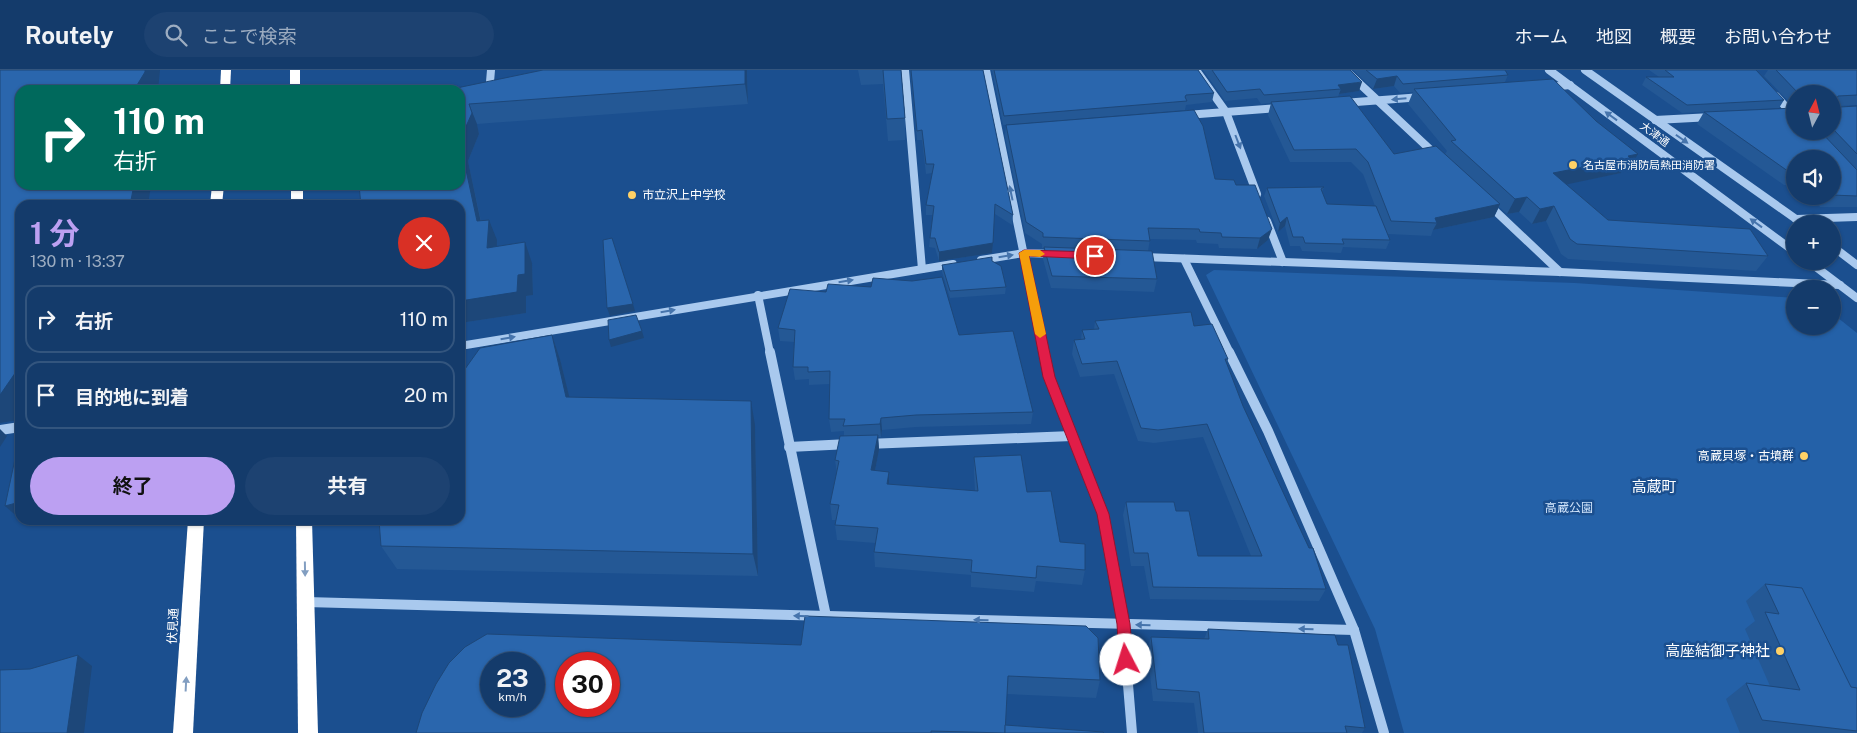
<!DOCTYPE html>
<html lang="ja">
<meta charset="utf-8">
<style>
:root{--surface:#143b6b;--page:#1d4271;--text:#f1f3f6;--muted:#9dadc1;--line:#33557e;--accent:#bca0f2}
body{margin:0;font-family:"Public Sans","Noto Sans JP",sans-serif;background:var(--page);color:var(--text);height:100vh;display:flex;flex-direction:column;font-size:19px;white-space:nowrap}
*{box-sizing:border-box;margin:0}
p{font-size:16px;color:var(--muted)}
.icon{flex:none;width:28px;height:28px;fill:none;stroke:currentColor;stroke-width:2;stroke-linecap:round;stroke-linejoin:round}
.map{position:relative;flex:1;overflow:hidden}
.details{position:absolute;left:15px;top:130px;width:450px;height:325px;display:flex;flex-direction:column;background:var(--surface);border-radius:15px;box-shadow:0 1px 4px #0004,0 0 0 1px var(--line)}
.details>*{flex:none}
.banner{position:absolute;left:15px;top:15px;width:450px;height:105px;border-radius:15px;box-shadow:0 1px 4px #0004,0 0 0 1px var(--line);background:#00695c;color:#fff;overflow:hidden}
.needle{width:32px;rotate:7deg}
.controls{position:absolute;left:1786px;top:15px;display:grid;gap:10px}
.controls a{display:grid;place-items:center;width:55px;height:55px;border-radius:50%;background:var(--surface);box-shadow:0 1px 4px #0004,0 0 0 1px var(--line);font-size:25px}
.speed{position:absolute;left:480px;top:582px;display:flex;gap:10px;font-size:25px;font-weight:700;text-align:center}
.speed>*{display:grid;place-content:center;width:65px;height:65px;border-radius:50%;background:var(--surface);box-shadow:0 1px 4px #0004,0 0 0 1px var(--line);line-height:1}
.speed small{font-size:12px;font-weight:400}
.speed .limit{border:8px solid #d22;background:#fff;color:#111}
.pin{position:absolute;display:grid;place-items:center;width:42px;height:42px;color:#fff;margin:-21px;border:2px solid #fff;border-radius:50%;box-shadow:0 1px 5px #0007}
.me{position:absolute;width:55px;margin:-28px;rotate:355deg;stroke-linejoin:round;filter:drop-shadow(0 0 4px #0008)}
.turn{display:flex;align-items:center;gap:18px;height:105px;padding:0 15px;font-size:22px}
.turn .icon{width:65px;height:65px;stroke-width:2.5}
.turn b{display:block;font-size:35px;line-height:42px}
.round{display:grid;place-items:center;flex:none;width:52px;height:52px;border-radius:26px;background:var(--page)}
.overview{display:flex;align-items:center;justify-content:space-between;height:85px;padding:0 15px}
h1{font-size:30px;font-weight:700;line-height:38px;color:var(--accent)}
.primary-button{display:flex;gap:10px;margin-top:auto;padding:10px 15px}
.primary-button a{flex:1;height:58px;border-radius:30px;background:var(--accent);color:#111;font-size:20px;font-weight:700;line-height:58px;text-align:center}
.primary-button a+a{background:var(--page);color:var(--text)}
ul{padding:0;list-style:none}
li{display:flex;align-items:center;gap:15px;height:68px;margin:0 10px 8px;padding:0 5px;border:2px solid var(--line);border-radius:15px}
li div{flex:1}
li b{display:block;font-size:19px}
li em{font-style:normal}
header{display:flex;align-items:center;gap:30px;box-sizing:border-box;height:70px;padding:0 25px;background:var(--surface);border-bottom:1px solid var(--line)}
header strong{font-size:24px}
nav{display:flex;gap:28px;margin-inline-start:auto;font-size:18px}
.search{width:350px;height:45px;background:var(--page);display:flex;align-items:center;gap:12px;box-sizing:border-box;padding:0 18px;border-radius:28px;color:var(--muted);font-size:19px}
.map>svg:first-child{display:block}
</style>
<header>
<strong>Routely</strong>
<div class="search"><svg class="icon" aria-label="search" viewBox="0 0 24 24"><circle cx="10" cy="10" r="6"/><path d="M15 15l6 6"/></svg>ここで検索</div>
<nav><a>ホーム</a><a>地図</a><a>概要</a><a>お問い合わせ</a></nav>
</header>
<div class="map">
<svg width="1857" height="663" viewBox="0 0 1857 663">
<rect width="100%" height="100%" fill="#1b4f8f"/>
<polygon fill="#2461a8" points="1214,200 1575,213 1795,228 1795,256 1832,256 1833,244 1857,263 1857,663 1404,663 1375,559 1206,205"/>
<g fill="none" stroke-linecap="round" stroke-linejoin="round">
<g stroke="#a9c9ee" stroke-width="8">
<polyline points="905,0 922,199"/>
<polyline points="986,0 1044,283"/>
<polyline points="1196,0 1226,42 1257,124"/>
<polyline points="1345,0 1436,85"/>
<polyline points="1549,0 1795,182"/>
<polyline points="1585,0 1803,154"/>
<polyline points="490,12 491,0"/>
<polyline points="1550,17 1570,15"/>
<polyline points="1776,26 1795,47"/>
<polyline points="1343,33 1422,27"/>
<polyline points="1186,45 1280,38"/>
<polyline points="1655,50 1712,47"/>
<polyline points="1489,135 1560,202"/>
<polyline points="1796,149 1857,147"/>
<polyline points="1267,151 1283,192"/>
<polyline points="1832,176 1857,195"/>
<polyline points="1143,187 1560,202 1840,215"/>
<polyline points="1184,189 1230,283"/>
<polyline points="981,190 1024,183 1055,184"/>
<polyline points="1808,191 1857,228"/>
<polyline points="758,225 770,283"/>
<polyline points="460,276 953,194"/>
</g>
<g stroke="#a9c9ee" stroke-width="10">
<polyline points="770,282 826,546"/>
<polyline points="1044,282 1049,307 1103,444 1123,554 1132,663"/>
<polyline points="1229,282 1268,361 1354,560 1384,663"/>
<polyline points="0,360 20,357"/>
<polyline points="867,374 1072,366"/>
<polyline points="789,377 849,374"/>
<polyline points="306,532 1354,560"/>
</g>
<g fill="#fff" fill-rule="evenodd">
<polygon points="221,0 231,0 230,20 220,20"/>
<rect x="290" y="0" width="10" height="20"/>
<polygon points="212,115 224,115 222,135 210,135"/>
<rect x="291" y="115" width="12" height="20"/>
<polygon points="188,450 204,450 193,663 173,663"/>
<polygon points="296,450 312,450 318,663 298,663"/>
</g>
</g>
<g fill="#245895">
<polygon points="543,0 747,0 748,34 477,54 479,64 468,91 481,151 497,170 496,176 532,193 533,225 526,226 526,243 460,253 460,20"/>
<polygon points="858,0 901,0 905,48 905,70 888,71 883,14 861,15"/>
<polygon points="910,0 983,0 1013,145 1012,155 995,144 992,183 939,191 935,178 929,177 930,168 933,145 926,145 926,135 932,103 926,104 922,70 917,70"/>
<polygon points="992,0 1198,0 1214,23 1212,32 1186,35 1185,40 1003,55"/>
<polygon points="1203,0 1350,0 1359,21 1339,24 1338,27 1394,84 1445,84 1447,81 1408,34 1413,22 1400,23 1394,16 1373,19 1353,0 1505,0 1508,5 1505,12 1629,99 1623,100 1621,103 1566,114 1608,150 1768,186 1756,201 1568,189 1561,184 1546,151 1532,154 1519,142 1507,144 1499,137 1494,147 1433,160 1431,166 1388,164 1390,170 1386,179 1343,177 1341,183 1302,181 1300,176 1290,176 1285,156 1278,162 1264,126 1267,118 1324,117 1322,122 1327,134 1375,136 1363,104 1351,92 1290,92 1268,45 1271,33 1261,34 1257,28 1225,31"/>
<polygon points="1649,0 1756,0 1784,30 1779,38 1682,43 1642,15 1646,7 1659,7"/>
<polygon points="1768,0 1857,0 1857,35 1840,36 1857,36 1857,137 1820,137 1811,126 1832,126 1832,89 1795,89 1795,115 1784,115 1697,54 1704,42 1795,61 1832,61 1832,24 1795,24 1795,38 1764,6"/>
<polygon points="1006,55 1236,115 1268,170 1257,179 1219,178 1218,174 1197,173 1196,170 1150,169 1148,181 1157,209 1154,222 1051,218 1043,189 1044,178 1042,178 1042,174 1025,163 1005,66"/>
<polygon points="992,191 1006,217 1005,224 950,228 942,202 942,195"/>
<polygon points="1095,251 1194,256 1228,289 1227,293 1243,336 1326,519 1319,531 1150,529 1144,496 1131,496 1123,445 1126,432 1176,441 1198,486 1251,486 1203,367 1154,373 1138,371 1114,304 1080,307 1072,284 1074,270 1081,270 1082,260 1094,259"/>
<polygon points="778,258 959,265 1033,342 1031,354 916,357 882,360 881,367 878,367 879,380 875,401 889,414 975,421 974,403 974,387 1027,422 1060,472 1085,500 1082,515 1036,511 1034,522 971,517 971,505 875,497 874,482 875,473 837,470 835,455 836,450 832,450 830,434 837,404 835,390 844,366 844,361 831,362 829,349 830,314 809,315 809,309 795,310 793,297 794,272 780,271"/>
<polygon points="552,265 560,289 569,327 755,355 758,506 397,499 381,476"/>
<polygon points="1765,514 1851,617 1857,618 1857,663 1740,663 1726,629 1746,613 1770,616 1745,559 1755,551 1746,531"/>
<polygon points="1208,559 1338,575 1365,658 1362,663 1198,663 1194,633 1153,631 1147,579 1151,567 1204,569"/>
<polygon points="465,577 1100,610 1096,628 1007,624 1005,655 1104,663 416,663"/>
</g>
<g fill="#1d4779">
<polygon points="145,0 160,0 158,20 134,20"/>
<polygon points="745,0 747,0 747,5 748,34 745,14"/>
<polygon points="1397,6 1394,16 1373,19 1377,9"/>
<polygon points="1362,12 1359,21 1339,24 1341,19 1338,15"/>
<polygon points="469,34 477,54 479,64 468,91 485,172 477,151 460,72"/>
<polygon points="1638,84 1629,99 1623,100 1621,103 1545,119 1553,103"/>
<polygon points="134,115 151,115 148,135 130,135"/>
<polygon points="1527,127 1519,142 1507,144 1515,129"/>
<polygon points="1500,134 1494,147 1433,160 1437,153 1435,148"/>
<polygon points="1554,136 1546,151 1532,154 1540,139"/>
<polygon points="1287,147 1285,156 1278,162 1280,153"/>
<polygon points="489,150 497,170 496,198 487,178"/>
<polygon points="1272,159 1268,170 1257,179 1260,168"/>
<polygon points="525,172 532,193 533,225 526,226 526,243 460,253 460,231 518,205"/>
<polygon points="993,173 992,183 939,191 939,182"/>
<polygon points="633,234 635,241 610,246 607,238"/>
<polygon points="642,261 644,268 611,277 609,270"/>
<polygon points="552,265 560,289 575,350 566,327"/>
<polygon points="20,296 20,347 18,350 0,353 0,325"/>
<polygon points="751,331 755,355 758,506 753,484"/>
<polygon points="881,348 882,360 881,367 880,354"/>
<polygon points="0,359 7,366 0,377"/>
<polygon points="878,365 879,380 872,416 871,400"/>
<polygon points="889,402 889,417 887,414"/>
<polygon points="20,432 20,449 5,436"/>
<polygon points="78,585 92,596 84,663 67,663"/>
</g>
<g fill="#2a66ad" stroke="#1d4779" fill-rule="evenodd">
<polygon points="0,0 145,0 145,2 134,20 20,20 20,115 134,115 130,135 20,135 20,296 0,325"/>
<polygon points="543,0 745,0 745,14 469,34 472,43 460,70 460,20 447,20"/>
<polygon points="883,0 901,0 905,48 887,49"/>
<polygon points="911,0 983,0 1013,145 995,134 993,173 939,182 935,168 930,168 934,136 926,135 934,94 926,94 922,60 917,61"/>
<polygon points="994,0 1198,0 1214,23 1186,25 1185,27 1187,31 1004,46"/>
<polygon points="1212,0 1350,0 1362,12 1338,15 1341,19 1264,25 1260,19 1227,22"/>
<polygon points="1366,0 1505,0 1508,5 1403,14 1397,6 1377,9"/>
<polygon points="1665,0 1756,0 1784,30 1687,35 1646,7 1674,7"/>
<polygon points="1776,0 1857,0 1857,25 1838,26 1835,32 1840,37 1857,36 1857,84 1832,58 1832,24 1799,24"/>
<polygon points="1553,9 1596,51 1638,84 1628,86 1630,88 1553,103 1608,150 1750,159 1768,186 1577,174 1570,169 1554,136 1540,139 1527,127 1515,129 1451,71 1456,70 1414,19"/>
<polygon points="1350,26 1394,84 1436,76 1500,134 1435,148 1437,153 1391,151 1368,92 1356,79 1294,80 1271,32"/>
<polygon points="1795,38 1795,61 1820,61 1857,100 1857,126 1832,125 1832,89 1795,89 1795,104 1792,104 1704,42"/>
<polygon points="1194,40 1203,56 1215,109 1234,110 1236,115 1255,115 1272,159 1260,168 1222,167 1221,163 1200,162 1199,159 1148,158 1150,171 1043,167 1043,163 1026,152 1006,55"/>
<polygon points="460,72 477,151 489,150 487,178 525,172 525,204 518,205 517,222 460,231 460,135 361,135 359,115 460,115"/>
<polygon points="1324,117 1321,119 1327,134 1376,136 1390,170 1342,169 1344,174 1305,173 1303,167 1293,167 1287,147 1280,153 1267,118"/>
<polygon points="612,168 633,234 607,238 603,170"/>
<polygon points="1044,177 1152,181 1157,209 1052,206"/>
<polygon points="992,187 992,191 1001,196 1006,217 950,221 942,195"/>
<polygon points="942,207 959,265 1013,261 1033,342 916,345 881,348 880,354 843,356 845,349 829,349 830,301 808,302 808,297 793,297 795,260 778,258 790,219 826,222 828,214 871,217 873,208 912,211"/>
<polygon points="1191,242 1194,256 1212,254 1228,289 1225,289 1243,336 1309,478 1313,478 1326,519 1153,517 1148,483 1134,483 1126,432 1174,432 1176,441 1189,441 1198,486 1262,486 1207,354 1158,360 1141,358 1117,291 1082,294 1074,270 1085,269 1082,260 1099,259 1095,251"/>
<polygon points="636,245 642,261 609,270 608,250"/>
<polygon points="552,265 566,327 751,331 753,484 381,476 379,450 460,450 460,306 480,278"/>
<polygon points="878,365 871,400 889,402 887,414 978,421 974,387 1021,385 1027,422 1051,421 1060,472 1085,474 1085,500 1037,496 1036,508 971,502 972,490 874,482 878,458 835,455 839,435 830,434 839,391 835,390 840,366"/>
<polygon points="20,377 20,432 5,436 15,389"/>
<polygon points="1765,514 1802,518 1851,617 1857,618 1857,661 1762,650 1746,613 1800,620 1765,542 1779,544"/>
<path d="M805,546L1086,556L1098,568L1100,610L1008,606L1005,663L931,661V663H416L422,643L436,614L449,593L465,577L487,564L801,575ZM491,594H534V636H491ZM566,594H609V636H566Z"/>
<polygon points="1208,559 1335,565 1338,575 1348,575 1365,658 1345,656 1347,663 1204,663 1199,622 1157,619 1151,567 1209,569"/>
<polygon points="78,585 67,663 0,663 0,600 30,599"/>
<polygon points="1005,655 1103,662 1104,663 1005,663"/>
</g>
<defs><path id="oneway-solid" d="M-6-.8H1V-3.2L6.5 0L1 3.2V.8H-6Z" transform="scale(1.25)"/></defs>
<g fill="#4674ac">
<use href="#oneway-solid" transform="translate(1399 29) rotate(175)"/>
<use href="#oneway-solid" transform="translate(1611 46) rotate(-144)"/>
<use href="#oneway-solid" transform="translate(1682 69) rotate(35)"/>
<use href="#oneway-solid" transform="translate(1238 72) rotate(69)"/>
<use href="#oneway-solid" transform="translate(1011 123) rotate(-102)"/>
<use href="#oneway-solid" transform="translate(1756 153) rotate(-144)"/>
<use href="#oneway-solid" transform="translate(1006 186) rotate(-9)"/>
<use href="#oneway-solid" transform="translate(846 211) rotate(-9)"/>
<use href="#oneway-solid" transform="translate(668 241) rotate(-10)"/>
<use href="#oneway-solid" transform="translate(508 268) rotate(-10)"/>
<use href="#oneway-solid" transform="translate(801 546) rotate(-178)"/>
<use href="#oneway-solid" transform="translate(981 550) rotate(-179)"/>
<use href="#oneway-solid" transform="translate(1143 555) rotate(-179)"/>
<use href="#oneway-solid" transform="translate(1306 559) rotate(-179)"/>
</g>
<g fill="#829ec1">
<use href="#oneway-solid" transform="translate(305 499) rotate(89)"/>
<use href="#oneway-solid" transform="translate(186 614) rotate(-87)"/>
</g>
<polygon fill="#e11d48" stroke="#92132f" points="1024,180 1095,182 1100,186 1095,189 1029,186 1055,307 1109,444 1130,554 1133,590 1131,595 1126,597 1121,595 1119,590 1117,554 1097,444 1043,307 1019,183"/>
<polygon fill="#f59e0b" points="1024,180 1040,180 1045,184 1040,187 1029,186 1046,264 1040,268 1035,264 1019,183"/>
<g fill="#ffd166" stroke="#1b4f8f" stroke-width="2">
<circle cx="1573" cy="95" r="5"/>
<circle cx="632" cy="125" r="5"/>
<circle cx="1804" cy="386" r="5"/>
<circle cx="1780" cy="581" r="5"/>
</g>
<g text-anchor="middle" stroke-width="5" stroke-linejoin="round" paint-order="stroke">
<g font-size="11" fill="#fff" stroke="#1b4f8f">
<text transform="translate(1655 64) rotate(36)" y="4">大津通</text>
</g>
<g font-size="11" fill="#fff" stroke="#1b4f8f" text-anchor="start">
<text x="1583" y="99">名古屋市消防局熱田消防署</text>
</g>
<g font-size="12" fill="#fff" stroke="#1b4f8f" text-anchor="start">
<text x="642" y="129">市立沢上中学校</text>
<text x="1794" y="390" text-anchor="end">高蔵貝塚・古墳群</text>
</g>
<g font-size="12" fill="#cfe3fa" stroke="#1b4f8f">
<text x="1569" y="442">高蔵公園</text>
</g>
<g font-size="12" fill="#fff" stroke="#1b4f8f">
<text transform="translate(173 556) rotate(-87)" y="4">伏見通</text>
</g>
<g font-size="15" fill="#fff" stroke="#1b4f8f">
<text x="1654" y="422">高蔵町</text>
</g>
<g font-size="15" fill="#fff" stroke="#1b4f8f" text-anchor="end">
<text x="1770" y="586">高座結御子神社</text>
</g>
</g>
</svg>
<div class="controls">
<a><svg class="needle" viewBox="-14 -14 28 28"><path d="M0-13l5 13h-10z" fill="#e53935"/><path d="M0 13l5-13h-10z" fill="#9dadc1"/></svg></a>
<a><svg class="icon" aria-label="sound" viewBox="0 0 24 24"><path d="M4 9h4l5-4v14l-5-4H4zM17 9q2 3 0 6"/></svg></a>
<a>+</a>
<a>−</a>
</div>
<div class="speed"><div>23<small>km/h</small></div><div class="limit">30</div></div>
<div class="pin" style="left:1095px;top:186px;background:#d93025"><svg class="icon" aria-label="arrive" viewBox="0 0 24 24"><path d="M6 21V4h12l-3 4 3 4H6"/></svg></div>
<svg class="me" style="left:1126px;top:590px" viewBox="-20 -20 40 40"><circle r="19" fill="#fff"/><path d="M0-13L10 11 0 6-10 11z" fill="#e11d48"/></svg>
<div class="banner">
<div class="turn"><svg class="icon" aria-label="right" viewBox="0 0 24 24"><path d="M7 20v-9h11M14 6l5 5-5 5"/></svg><div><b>110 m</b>右折</div></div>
</div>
<section class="details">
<div class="overview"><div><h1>1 分</h1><p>130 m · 13:37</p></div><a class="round" style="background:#d93025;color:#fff"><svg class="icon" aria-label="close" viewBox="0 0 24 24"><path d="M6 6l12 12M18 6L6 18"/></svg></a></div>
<ul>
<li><svg class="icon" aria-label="right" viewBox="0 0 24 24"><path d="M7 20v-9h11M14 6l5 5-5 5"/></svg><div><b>右折</b></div><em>110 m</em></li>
<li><svg class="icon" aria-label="arrive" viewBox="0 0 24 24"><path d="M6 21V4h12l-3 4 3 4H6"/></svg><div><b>目的地に到着</b></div><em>20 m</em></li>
</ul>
<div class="primary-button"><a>終了</a><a>共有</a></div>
</section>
</div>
